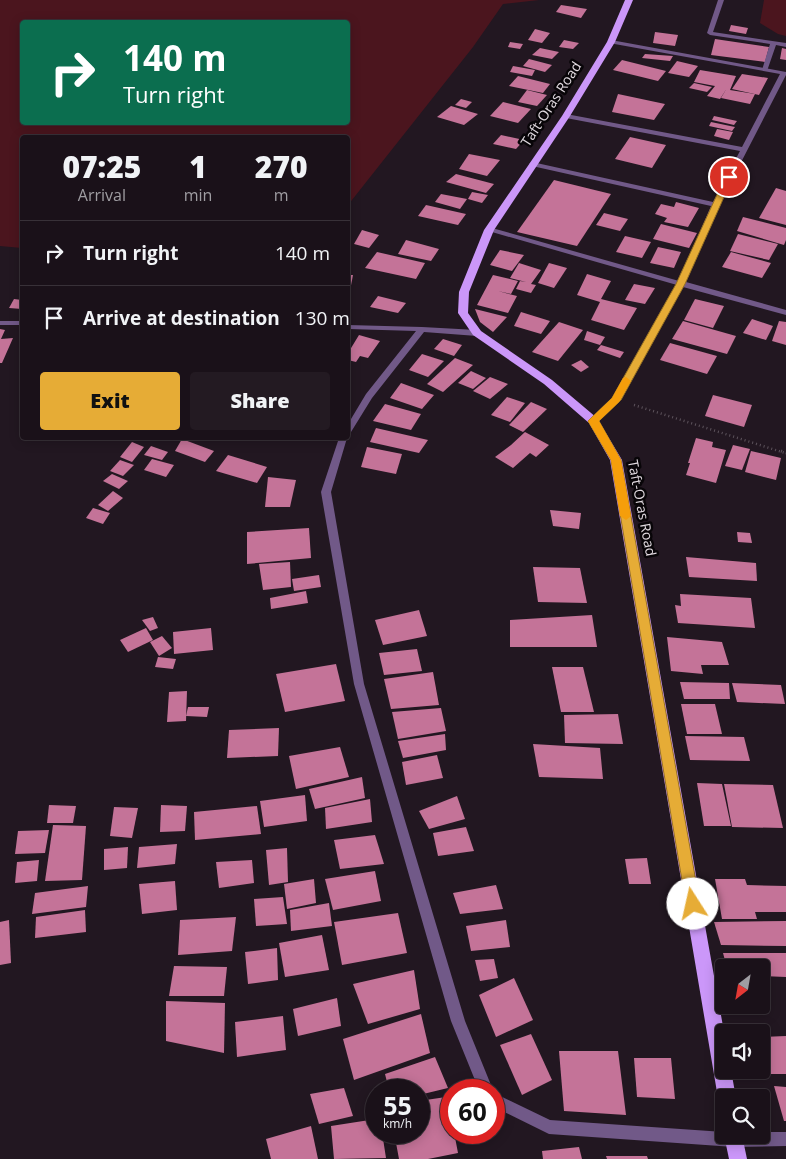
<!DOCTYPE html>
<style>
:root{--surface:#1a1119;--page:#231a22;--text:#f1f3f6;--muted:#9f9da2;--line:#383138;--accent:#e6ac36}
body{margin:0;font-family:"Open Sans",sans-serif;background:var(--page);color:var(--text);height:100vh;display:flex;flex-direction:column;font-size:19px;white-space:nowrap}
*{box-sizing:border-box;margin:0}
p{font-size:16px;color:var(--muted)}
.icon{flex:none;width:28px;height:28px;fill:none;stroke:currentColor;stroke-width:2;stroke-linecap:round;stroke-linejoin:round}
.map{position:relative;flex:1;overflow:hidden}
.drawer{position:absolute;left:20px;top:135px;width:330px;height:305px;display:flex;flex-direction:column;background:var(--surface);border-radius:5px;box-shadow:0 2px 12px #0003,0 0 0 1px var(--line)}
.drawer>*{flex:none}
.banner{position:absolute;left:20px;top:20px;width:330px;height:105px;border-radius:5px;box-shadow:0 2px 12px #0003,0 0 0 1px var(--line);background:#0b6e4f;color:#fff;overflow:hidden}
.needle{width:32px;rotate:211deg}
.buttons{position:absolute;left:715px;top:959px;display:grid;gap:10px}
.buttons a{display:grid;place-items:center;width:55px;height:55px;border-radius:5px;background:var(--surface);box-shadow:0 2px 12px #0003,0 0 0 1px var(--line);font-size:25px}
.speed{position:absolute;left:365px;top:1079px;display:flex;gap:10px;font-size:25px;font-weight:700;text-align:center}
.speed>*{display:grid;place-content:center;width:65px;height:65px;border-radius:50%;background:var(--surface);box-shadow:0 2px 12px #0003,0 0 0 1px var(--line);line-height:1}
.speed small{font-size:12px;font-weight:400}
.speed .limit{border:8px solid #d22;background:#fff;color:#111}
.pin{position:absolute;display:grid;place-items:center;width:42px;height:42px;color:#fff;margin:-21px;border:2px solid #fff;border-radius:50%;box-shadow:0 1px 5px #0007}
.me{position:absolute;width:55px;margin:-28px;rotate:350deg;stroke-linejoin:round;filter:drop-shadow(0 0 4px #0008)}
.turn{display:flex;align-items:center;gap:18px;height:105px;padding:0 20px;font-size:22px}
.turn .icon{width:65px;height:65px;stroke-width:2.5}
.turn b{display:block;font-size:35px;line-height:42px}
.eta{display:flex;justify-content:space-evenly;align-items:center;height:85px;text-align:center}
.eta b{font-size:30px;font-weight:800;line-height:35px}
.primary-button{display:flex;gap:10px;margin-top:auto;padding:10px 20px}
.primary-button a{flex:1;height:58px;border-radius:5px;background:var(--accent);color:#111;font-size:20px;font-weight:800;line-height:58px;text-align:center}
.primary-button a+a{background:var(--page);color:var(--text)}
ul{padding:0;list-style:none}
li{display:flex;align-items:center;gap:15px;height:65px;padding:0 20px;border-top:1px solid var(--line)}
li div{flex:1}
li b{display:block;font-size:19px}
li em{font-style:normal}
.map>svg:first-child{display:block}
</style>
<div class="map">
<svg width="786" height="1159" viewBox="0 0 786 1159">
<rect width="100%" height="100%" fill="#221721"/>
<g fill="#4b151e" fill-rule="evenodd">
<path d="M0,0H539L503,4L473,47L348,205V138H22V248L0,246ZM22,22H348V122H22Z"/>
<polygon points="764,0 786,0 786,36 778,34 760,23"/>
</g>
<g fill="#c47398">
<polygon points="561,5 587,9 581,18 556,12"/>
<polygon points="731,25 748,28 746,34 729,31"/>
<polygon points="535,29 550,33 542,43 528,40"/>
<polygon points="655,32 678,35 675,46 653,43"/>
<polygon points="715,39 769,47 765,62 711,55"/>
<polygon points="564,40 579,43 573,49 559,47"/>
<polygon points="510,42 523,44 520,49 508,47"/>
<polygon points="540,48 559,52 552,59 532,55"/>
<polygon points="782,48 786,49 786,60 780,59"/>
<polygon points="645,54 673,56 670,61 642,58"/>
<polygon points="529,59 552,65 545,72 523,66"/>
<polygon points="622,60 666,71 658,81 613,70"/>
<polygon points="677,61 698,66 689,77 668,73"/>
<polygon points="513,66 535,70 532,76 510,72"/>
<polygon points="700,70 736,76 730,90 755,94 750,104 721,98 727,88 720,99 707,96 715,86 694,82"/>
<polygon points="742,74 768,78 759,95 732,89"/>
<polygon points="518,76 550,84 543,93 509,86"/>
<polygon points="694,83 712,87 707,92 689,88"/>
<polygon points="527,90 547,95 537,106 518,102"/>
<polygon points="618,94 665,104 654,120 612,112"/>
<polygon points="461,99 472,102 466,108 455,105"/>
<polygon points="503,102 531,109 518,123 490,116"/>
<polygon points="451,106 478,114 464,125 437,117"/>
<polygon points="714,116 737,121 734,125 712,120"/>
<polygon points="711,122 735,127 732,131 709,126"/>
<polygon points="717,129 733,132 729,140 714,136"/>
<polygon points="501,135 524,140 516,149 493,144"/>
<polygon points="630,137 666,145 652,168 615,159"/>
<polygon points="469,154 500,160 487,176 459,169"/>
<polygon points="456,174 494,184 486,193 446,182"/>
<polygon points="554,180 611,194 577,246 517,232"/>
<polygon points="776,188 786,191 786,225 759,218"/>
<polygon points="472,192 488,195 482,203 468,199"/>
<polygon points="441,194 467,199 460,209 435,202"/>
<polygon points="676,202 699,208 688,227 664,222 667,218 655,214 661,204 674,207"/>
<polygon points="426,205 466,214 458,225 418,216"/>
<polygon points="604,213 628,219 620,231 596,225"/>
<polygon points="743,217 786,228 786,240 784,245 737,231"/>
<polygon points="661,224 697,233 689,248 653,239"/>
<polygon points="362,230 379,235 369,248 354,244"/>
<polygon points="738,234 778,244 769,260 730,251"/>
<polygon points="625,236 651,242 642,258 616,252"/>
<polygon points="406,240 439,249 431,261 398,254"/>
<polygon points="658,247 681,252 674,268 650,263"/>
<polygon points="500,250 524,255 512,271 490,265"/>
<polygon points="377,252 425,263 416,279 365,268"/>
<polygon points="731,252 771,263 762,278 722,267"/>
<polygon points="519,263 541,270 531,284 536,285 531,293 516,289 520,281 526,282 510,278"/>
<polygon points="549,263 567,268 554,288 538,283"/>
<polygon points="587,274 611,281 601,299 637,308 624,330 591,320 600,302 577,295"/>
<polygon points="348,275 353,275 348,301"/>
<polygon points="493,275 518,281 511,294 498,291 517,296 508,313 477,305"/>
<polygon points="634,284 655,288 645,304 625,300"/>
<polygon points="378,296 406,303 398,313 370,307"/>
<polygon points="14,299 22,300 22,309 9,308"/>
<polygon points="695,299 724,306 713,328 684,320"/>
<polygon points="475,309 507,317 493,332 480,322"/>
<polygon points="521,312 550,321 541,334 514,326"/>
<polygon points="752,319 773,326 766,340 743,333"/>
<polygon points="683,321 736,336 727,354 672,339"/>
<polygon points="779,321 786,322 786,345 772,341"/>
<polygon points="559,322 583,330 558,361 532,352"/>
<polygon points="0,329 5,330 1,339 13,338 2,363 0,363"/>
<polygon points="587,331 605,337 600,345 584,340"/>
<polygon points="359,335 380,341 368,358 360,356 356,362 348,360 348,353"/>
<polygon points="443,339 462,345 454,356 434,349"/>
<polygon points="670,343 717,356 707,374 660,360"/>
<polygon points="601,345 624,352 620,358 597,350"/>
<polygon points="422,354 444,361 428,377 409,370"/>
<polygon points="455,358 473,365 443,392 427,384"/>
<polygon points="581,360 589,367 581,372 571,365"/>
<polygon points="471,371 486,378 473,389 458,383"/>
<polygon points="490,377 508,384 490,399 473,391"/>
<polygon points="401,383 434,395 422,409 390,398"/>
<polygon points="713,395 752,405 744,427 705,416"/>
<polygon points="507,397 525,403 510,422 491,415"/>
<polygon points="531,402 547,409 523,432 509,425"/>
<polygon points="385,404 421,414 411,430 373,421"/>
<polygon points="376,428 428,440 419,453 370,442"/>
<polygon points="525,432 549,445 536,457 530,453 513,468 495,457 511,445"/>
<polygon points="696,438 713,442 712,447 726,450 716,483 686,475 690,463 688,463"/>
<polygon points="182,439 214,451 205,462 175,451"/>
<polygon points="132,442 144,447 132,462 120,457"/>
<polygon points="733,445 750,449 742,470 725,466"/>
<polygon points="151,446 168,452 162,460 144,455"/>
<polygon points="367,447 402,454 396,474 361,467"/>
<polygon points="751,451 781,458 776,480 745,472"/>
<polygon points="228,455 267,467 257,483 216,471"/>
<polygon points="152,459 174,465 166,477 144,470"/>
<polygon points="120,460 134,465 123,476 110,471"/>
<polygon points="112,474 128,481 119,489 103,481"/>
<polygon points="268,477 296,480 290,507 265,507"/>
<polygon points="113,491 123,498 108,511 98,505"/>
<polygon points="93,508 110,513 103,524 86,518"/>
<polygon points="550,510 581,513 579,529 553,526"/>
<polygon points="309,528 311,558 247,564 247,532"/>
<polygon points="737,532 750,533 752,543 738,542"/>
<polygon points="686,557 756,563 757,581 689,577"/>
<polygon points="290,562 291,587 263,590 259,564"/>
<polygon points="533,567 580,568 587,603 538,602"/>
<polygon points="319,575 321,587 294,591 292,579"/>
<polygon points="306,591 308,603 271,609 270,598"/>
<polygon points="680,594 751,598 755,628 678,623 675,605 681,606"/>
<polygon points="419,610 427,636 383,645 375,620"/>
<polygon points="592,615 597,647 510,647 510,620"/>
<polygon points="153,617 158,628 150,631 142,620"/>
<polygon points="146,628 153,640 128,652 120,640"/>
<polygon points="211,628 213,650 174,654 173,632"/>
<polygon points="162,636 172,648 159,656 150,642"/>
<polygon points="667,637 722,642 729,665 701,665 703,674 671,671"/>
<polygon points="417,649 422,671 384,675 379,653"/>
<polygon points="158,657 176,659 173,669 155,667"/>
<polygon points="336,664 345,701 285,712 276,674"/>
<polygon points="552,667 583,667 594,712 561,712"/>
<polygon points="433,672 439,705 391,709 384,679"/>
<polygon points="680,682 729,683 730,699 684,699"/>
<polygon points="732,683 781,685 785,704 737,702"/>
<polygon points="187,691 186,721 167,722 169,692"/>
<polygon points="681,704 715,704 722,734 687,734"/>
<polygon points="188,707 209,707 207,717 186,716"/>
<polygon points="441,708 446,731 398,739 392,712"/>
<polygon points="618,714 623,744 565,743 564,715"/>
<polygon points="279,728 278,756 227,758 229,730"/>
<polygon points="445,734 446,750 403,758 398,741"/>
<polygon points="685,736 744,737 750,761 690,760"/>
<polygon points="533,744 600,748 603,779 539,777"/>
<polygon points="340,747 349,777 296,789 289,756"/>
<polygon points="437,755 443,778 406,785 402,762"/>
<polygon points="362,777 365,798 315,809 309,789"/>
<polygon points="697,783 722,784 731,826 704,826"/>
<polygon points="724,784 773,785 783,828 732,827"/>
<polygon points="305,795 307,821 264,827 260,801"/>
<polygon points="457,796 465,819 429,829 419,811"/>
<polygon points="370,799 372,822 326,829 325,808"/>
<polygon points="49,805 76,806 73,823 47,823"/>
<polygon points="161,805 187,806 185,831 160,832"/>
<polygon points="257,806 261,834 195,840 194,812"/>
<polygon points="114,807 138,808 132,838 110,836"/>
<polygon points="53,825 86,826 82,880 45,881"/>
<polygon points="466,827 474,851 438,856 433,833"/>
<polygon points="49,830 45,853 15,854 18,831"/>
<polygon points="375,835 384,864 340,869 334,840"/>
<polygon points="177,844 175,864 137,868 139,847"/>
<polygon points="128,847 127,868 104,870 104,849"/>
<polygon points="287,848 288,882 269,885 266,850"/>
<polygon points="647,858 651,884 629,884 625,859"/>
<polygon points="39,860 37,881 15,883 17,862"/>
<polygon points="252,860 254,883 219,888 216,862"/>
<polygon points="375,871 381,901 333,910 325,879"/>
<polygon points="314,879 316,903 287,909 284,884"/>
<polygon points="715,879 745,879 747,885 786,886 786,912 755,912 757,919 722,919"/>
<polygon points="175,881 177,910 142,914 139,884"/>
<polygon points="496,885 503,909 460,914 453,893"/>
<polygon points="88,886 86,907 32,914 35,893"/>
<polygon points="283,897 287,924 256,926 254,899"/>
<polygon points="329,903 332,926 291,931 290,910"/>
<polygon points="85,910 86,932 35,938 36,917"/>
<polygon points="398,913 407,953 342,965 334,922"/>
<polygon points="236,917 232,951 178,955 180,920"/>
<polygon points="9,920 11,963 0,965 0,922"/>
<polygon points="506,920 510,947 471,951 466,926"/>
<polygon points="786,921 786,946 721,945 714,922"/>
<polygon points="322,935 329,970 285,977 279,943"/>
<polygon points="277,948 278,980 248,984 245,952"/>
<polygon points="723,953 786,953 786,977 761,976 761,968 727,968"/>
<polygon points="494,959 498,978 480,981 475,960"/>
<polygon points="174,966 227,967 224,996 169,996"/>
<polygon points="414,970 420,1009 368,1024 353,984"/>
<polygon points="514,978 533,1020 496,1037 479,995"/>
<polygon points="337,998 341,1026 298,1036 293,1009"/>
<polygon points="166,1001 225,1003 224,1053 166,1041"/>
<polygon points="421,1014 430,1053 354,1080 343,1039"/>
<polygon points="283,1016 286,1050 237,1057 235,1022"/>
<polygon points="531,1034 552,1080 522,1095 500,1045"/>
<polygon points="786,1036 786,1074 764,1074 761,1037"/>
<polygon points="559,1051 618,1051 626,1115 564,1111"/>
<polygon points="435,1057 448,1088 419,1095 419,1090 389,1090 385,1074"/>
<polygon points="634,1058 671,1058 675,1099 637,1097"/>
<polygon points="774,1086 786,1087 786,1121 784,1121"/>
<polygon points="344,1088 353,1116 319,1124 310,1094"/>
<polygon points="446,1097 451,1122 451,1132 454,1132 458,1153 428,1159 399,1159 394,1132 419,1132 419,1101"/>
<polygon points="376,1119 376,1132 382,1132 386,1158 334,1159 331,1126"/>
<polygon points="311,1126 318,1159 271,1159 266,1139"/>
<polygon points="579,1147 582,1159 543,1159 542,1151"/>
<polygon points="606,1156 647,1156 648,1159 607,1159"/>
</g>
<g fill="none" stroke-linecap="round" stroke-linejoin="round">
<polyline stroke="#5d535c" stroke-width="2.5" stroke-dasharray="1 3" stroke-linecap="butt" points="634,405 785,453"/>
<polyline stroke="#5d535c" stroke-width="3" stroke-dasharray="1 4" stroke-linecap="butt" points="781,451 786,453"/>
<polygon fill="#715988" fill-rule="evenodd" points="718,0 724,0 713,32 786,43 786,47 776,45 767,71 762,70 770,44 710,35 707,33"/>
<g fill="#715988" fill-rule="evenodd">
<polygon points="611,40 786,72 786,75 719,205 686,282 786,310 786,315 683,287 620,400 596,423 593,424 589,421 613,398 677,285 485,230 489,228 492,228 679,281 711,206 532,166 529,164 532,162 713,202 740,151 566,118 563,116 566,114 742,147 780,74 609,43 608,42"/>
<rect x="0" y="321" width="22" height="4"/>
<polygon points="348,325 422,327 477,330 481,333 477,336 424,332 372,398 351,432 348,433 348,424 366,394 416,331 348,329"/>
<polygon points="339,438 347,438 331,492 364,684 465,1021 493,1090 479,1090 451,1021 354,684 321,492"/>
<polygon points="494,1093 550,1120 724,1132 724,1135 761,1135 761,1132 786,1132 786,1146 734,1147 549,1134 494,1107"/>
</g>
<g fill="#cb97f9" fill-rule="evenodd">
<polygon points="625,0 633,0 615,42 570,116 494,230 469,292 468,313 481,331 552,380 597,418 622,460 724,1032 724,1070 731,1070 736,1098 724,1098 724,1105 721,1104 718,1098 610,460 589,423 544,384 473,335 458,313 459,292 484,230 562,116 607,42"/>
<polygon points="724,1135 742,1135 747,1159 729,1159"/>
</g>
</g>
<polygon fill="#e6ac36" stroke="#967023" points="726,175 733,177 685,284 621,400 599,421 621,460 700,904 698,909 693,911 688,909 686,904 611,460 588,421 612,398 676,284"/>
<polygon fill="#f59e0b" points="626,377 631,381 619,402 599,421 621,460 631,516 626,520 620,516 611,460 588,421 612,398 623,378"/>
<g text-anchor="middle" stroke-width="5" stroke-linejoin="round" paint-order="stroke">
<g font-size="14" fill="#e0d9df" stroke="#080508">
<text transform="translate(551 104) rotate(-57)" y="5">Taft-Oras Road</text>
<text transform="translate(642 508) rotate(79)" y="5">Taft-Oras Road</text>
</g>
</g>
</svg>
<div class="buttons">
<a><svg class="needle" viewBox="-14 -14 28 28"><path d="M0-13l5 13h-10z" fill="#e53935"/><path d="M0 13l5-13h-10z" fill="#9f9da2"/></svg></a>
<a><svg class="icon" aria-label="sound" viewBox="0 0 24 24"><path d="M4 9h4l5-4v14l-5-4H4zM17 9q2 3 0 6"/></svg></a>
<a><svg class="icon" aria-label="search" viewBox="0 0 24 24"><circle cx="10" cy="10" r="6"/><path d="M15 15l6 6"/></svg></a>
</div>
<div class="speed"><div>55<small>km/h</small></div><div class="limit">60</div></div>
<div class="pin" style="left:729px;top:177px;background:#d93025"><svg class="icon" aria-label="arrive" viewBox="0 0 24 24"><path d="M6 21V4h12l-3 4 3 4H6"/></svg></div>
<svg class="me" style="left:693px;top:904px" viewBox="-20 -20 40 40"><circle r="19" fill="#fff"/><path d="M0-13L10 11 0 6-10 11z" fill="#e6ac36"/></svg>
<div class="banner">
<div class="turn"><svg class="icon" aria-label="right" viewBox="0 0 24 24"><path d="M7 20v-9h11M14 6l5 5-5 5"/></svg><div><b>140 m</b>Turn right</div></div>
</div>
<section class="drawer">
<div class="eta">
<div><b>07:25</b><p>Arrival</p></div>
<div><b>1</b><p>min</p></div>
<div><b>270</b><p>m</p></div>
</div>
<ul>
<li><svg class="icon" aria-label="right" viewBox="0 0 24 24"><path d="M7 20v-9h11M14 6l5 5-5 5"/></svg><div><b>Turn right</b></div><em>140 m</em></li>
<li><svg class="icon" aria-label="arrive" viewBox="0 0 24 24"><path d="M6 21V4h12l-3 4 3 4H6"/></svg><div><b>Arrive at destination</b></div><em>130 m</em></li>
</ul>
<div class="primary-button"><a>Exit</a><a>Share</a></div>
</section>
</div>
